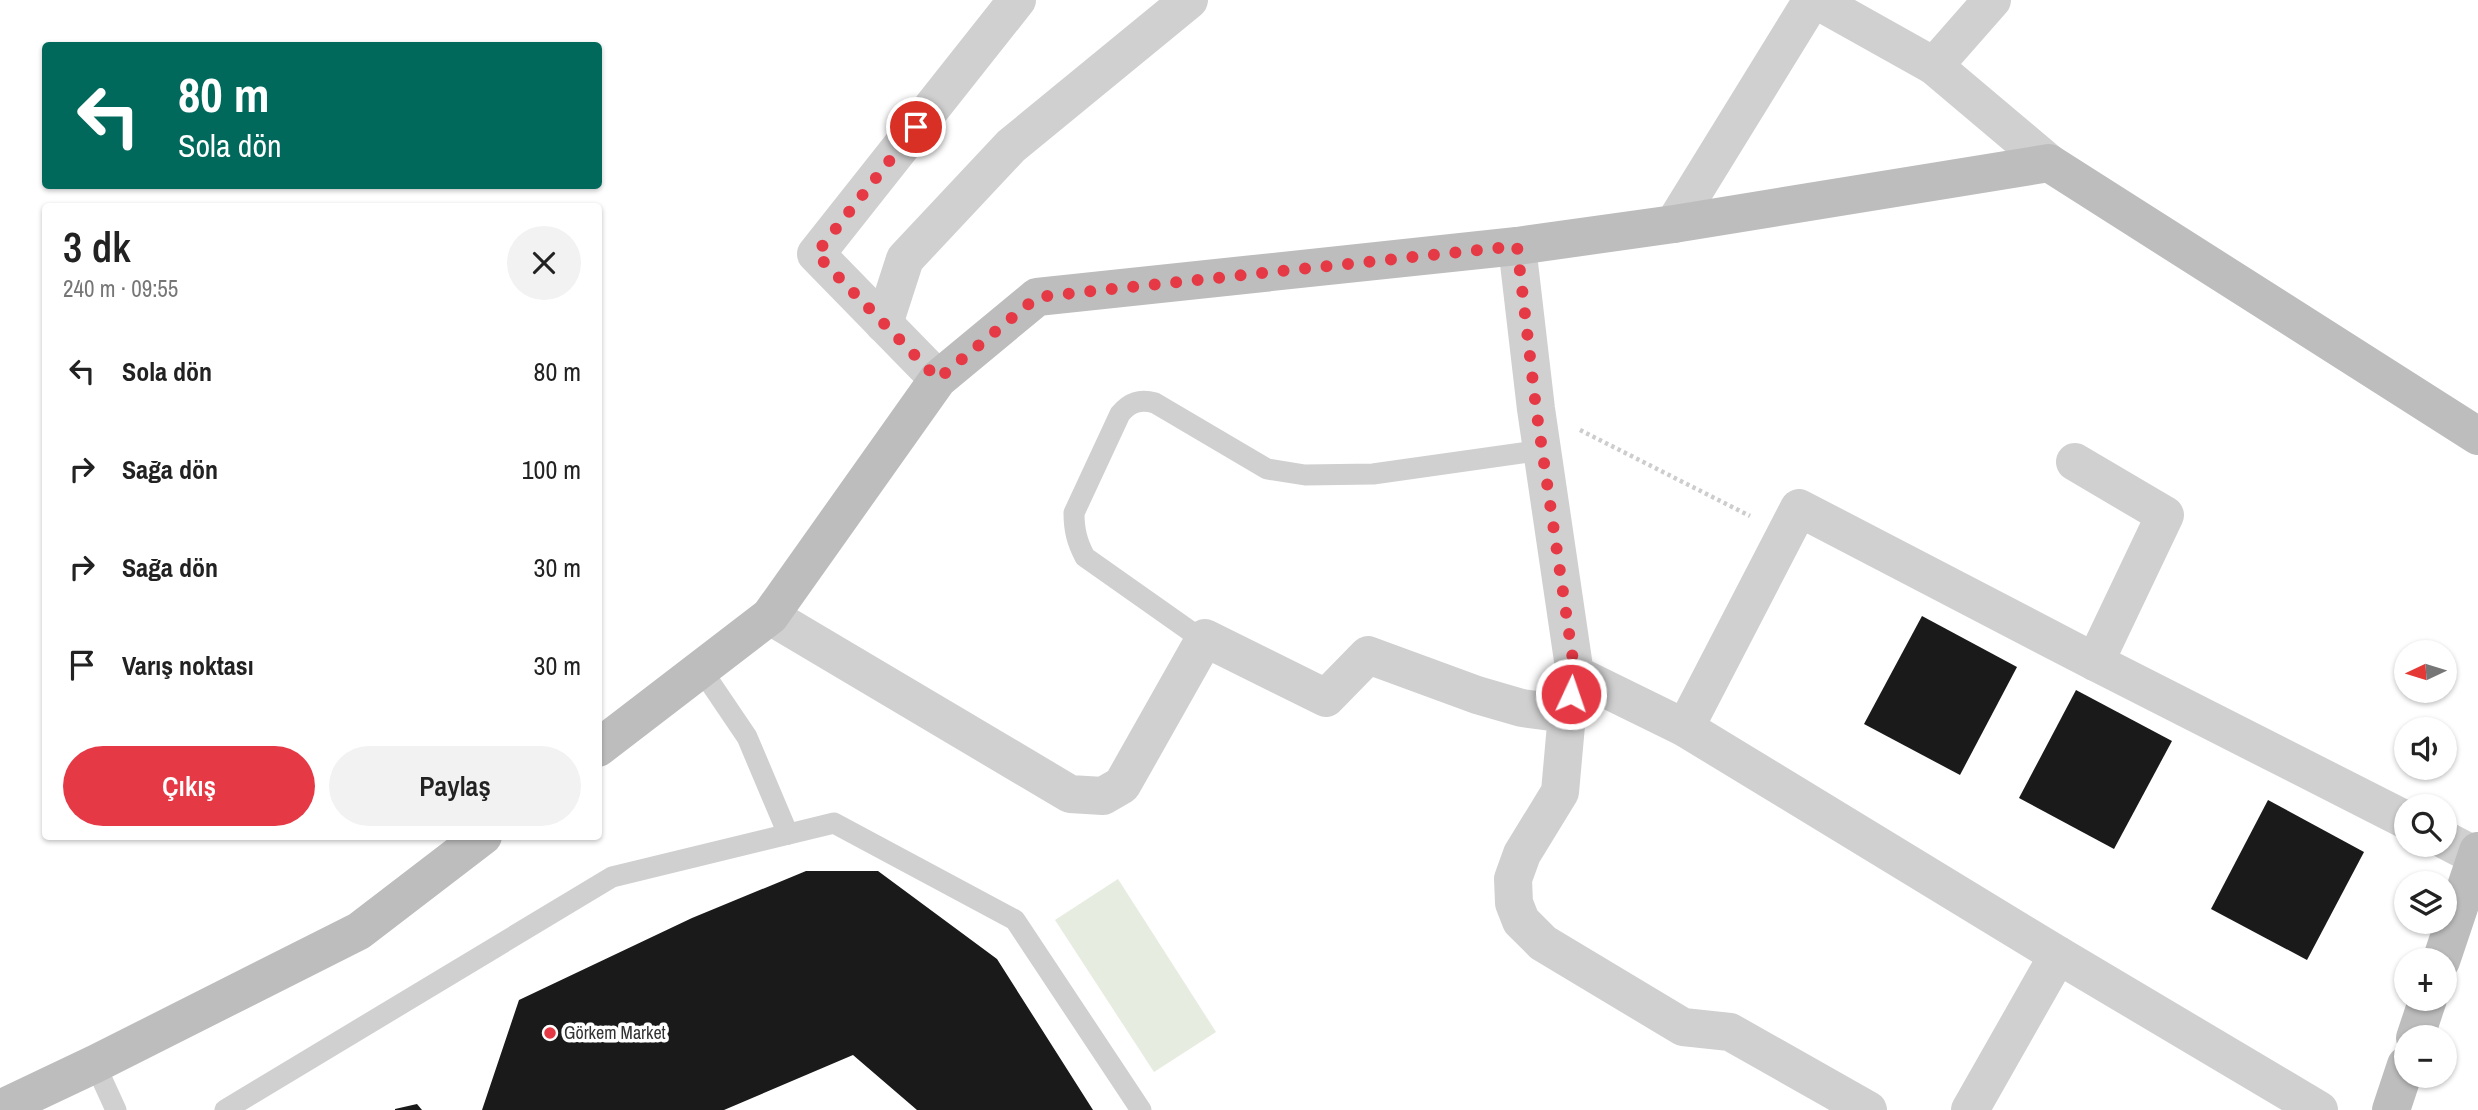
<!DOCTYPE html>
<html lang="tr">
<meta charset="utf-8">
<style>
:root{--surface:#fff;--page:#f2f2f2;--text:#222;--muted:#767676;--accent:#e63946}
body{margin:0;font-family:"Archivo Narrow",sans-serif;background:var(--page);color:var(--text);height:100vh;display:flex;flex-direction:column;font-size:26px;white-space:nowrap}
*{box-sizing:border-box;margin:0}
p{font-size:23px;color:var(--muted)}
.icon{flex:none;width:38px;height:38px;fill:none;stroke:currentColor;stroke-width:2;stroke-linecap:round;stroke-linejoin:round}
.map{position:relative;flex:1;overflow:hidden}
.details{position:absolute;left:42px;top:203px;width:560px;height:637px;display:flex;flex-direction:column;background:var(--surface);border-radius:7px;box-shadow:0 2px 5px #0004}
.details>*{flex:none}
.hud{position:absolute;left:42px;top:42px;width:560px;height:147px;border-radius:7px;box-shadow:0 2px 5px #0004;background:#00695c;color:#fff;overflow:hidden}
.needle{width:46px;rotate:266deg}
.controls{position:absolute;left:2394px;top:640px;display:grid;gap:14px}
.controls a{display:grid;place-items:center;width:63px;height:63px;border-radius:50%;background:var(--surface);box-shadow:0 2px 5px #0004;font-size:35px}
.pin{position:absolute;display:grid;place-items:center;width:60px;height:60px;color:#fff;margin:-30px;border:4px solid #fff;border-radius:50%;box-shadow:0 2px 7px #0007}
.me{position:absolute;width:77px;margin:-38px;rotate:3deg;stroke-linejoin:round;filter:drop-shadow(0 0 5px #0008)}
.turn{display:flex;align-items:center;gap:24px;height:147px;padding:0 21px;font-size:32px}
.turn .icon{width:91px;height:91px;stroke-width:2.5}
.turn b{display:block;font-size:49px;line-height:60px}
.round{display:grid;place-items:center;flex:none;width:74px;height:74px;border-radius:37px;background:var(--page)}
.headline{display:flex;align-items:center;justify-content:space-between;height:119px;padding:0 21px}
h1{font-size:42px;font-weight:600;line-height:52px}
.action{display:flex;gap:14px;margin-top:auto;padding:14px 21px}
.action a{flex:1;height:80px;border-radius:42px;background:var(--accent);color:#fff;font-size:28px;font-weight:600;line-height:80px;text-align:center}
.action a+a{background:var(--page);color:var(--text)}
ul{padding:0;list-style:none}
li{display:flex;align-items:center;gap:21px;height:98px;padding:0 21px}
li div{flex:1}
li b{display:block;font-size:26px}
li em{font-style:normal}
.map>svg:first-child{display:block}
</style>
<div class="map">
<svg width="2478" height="1110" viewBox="0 0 2478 1110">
<rect width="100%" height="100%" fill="#fff"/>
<polygon fill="#e6ecdf" points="1118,879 1216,1032 1154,1072 1055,920"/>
<g fill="#1a1a1a">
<polygon points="1922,616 2017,667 1960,775 1864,724"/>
<polygon points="2076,690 2172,741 2114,849 2019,798"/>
<polygon points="2268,800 2364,852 2307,960 2211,909"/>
<polygon points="806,871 878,871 997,959 1093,1110 917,1110 853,1055 724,1110 482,1110 519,1000 692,918"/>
<polygon points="417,1104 422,1110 395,1110 395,1109"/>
</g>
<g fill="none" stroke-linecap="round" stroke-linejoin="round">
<polyline stroke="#cdcdcd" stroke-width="4.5" stroke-dasharray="3.5 3.5" stroke-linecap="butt" points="1580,430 1750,516"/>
<g stroke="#d0d0d0" stroke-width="21">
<path d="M1205,638L1190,631L1085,557C1077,542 1074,530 1074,513L1120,414C1130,402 1140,399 1155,403L1267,469L1305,475L1373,474L1543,450"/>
<polyline points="701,669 747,737 788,834"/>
<polyline points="95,1064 116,1110"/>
<polyline points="225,1110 612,877 834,823 1015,920 1141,1110"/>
</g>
<g stroke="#d0d0d0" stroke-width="38">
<polyline points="1816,0 1934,66 2049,163"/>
<polyline points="1934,66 1992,0"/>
<polyline points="1674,224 1812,0"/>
<polyline points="1517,246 1536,409 1575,674 1685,728 2058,955 2319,1110"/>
<polyline points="884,324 905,259 1011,146 1189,0"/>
<polyline points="938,379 816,254 1017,0"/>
<polyline points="2075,462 2165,515 2095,662"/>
<polyline points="770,616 1070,794 1103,796 1122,785 1205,638 1326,698 1368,655 1477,695 1522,708 1567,714"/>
<polyline points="1572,690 1567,714 1560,792 1522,854 1513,879 1514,903 1521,921 1543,943 1683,1027 1730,1032 1868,1110"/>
<polyline points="1685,728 1799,508 2095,662 2406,820"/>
<polyline points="2445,840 2476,856"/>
<polyline points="1970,1110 2058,955"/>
</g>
<g stroke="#bdbdbd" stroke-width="38">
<polyline points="598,748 770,616 938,379 1037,297 1517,246 1674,224 2049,163 2478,436"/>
<polyline points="2441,961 2478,851"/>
<polyline points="2415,1038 2428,999"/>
<polyline points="0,1109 95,1064 359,931 483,836"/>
<polyline points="2391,1110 2406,1065"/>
</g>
</g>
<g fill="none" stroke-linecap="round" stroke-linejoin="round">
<polyline stroke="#e63946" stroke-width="12" stroke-dasharray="0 21.6" points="916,127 816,254 938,379 1037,297 1517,246 1536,408 1575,674 1571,694"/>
</g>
<circle fill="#e63946" stroke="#fff" stroke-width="2.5" cx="550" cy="1033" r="7"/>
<g text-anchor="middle" stroke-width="7" stroke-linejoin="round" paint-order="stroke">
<g font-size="18" fill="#333" stroke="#fff" text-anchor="start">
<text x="564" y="1039">Görkem Market</text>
</g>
</g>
</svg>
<div class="controls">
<a><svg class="needle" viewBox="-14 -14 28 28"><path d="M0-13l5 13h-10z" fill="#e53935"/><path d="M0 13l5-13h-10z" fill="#767676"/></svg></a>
<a><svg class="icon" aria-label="sound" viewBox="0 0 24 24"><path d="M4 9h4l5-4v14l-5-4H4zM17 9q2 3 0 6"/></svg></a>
<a><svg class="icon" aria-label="search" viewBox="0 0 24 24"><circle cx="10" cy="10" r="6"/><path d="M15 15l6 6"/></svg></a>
<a><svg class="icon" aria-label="layers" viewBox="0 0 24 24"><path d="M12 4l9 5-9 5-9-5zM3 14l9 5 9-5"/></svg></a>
<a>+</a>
<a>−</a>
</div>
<div class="pin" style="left:916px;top:127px;background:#d93025"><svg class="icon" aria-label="arrive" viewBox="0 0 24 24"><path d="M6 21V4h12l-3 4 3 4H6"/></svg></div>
<svg class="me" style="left:1571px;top:694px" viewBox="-20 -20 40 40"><circle r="17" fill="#e63946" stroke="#fff" stroke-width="3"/><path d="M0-11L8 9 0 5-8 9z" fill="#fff"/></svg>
<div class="hud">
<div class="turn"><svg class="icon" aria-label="left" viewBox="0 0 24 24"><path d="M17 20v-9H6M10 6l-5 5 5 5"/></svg><div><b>80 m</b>Sola dön</div></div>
</div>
<section class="details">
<div class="headline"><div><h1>3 dk</h1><p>240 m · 09:55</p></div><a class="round"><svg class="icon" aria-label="close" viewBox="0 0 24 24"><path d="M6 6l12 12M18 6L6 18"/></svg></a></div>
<ul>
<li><svg class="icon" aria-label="left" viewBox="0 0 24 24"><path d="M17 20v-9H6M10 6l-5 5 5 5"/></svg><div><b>Sola dön</b></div><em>80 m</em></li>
<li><svg class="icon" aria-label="right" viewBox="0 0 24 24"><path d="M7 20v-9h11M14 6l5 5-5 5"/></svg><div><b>Sağa dön</b></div><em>100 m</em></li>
<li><svg class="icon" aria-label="right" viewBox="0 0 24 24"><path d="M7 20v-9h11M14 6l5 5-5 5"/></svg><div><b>Sağa dön</b></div><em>30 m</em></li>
<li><svg class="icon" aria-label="arrive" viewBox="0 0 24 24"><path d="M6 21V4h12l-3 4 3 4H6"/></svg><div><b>Varış noktası</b></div><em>30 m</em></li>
</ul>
<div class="action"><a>Çıkış</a><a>Paylaş</a></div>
</section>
</div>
